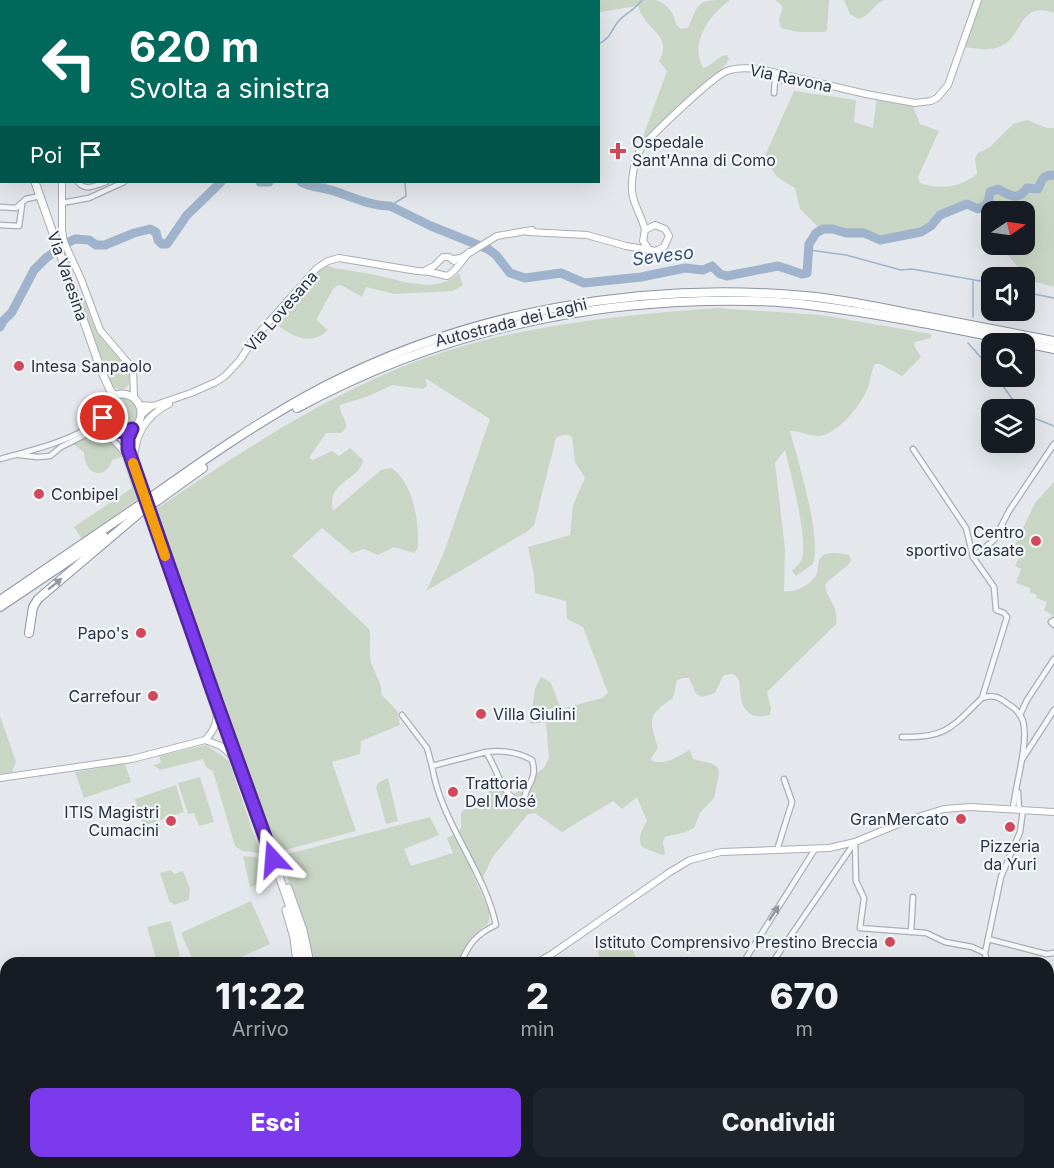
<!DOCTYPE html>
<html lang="it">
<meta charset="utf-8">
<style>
:root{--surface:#171b24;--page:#20242c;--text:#f1f3f6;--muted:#9ea1a6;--accent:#7c3aed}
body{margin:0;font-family:Inter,sans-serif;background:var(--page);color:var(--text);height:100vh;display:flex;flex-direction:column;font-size:22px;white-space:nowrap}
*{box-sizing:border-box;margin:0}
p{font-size:20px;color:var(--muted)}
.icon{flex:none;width:33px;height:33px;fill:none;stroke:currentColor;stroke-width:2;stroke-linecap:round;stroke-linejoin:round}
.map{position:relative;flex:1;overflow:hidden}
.details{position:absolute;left:0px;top:957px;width:1054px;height:212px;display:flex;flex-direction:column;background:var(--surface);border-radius:18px 18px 0 0;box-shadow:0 6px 24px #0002}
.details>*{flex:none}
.guide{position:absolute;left:0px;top:0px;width:600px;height:183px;box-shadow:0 6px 24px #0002;background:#00695c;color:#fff;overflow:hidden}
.needle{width:39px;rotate:77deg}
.buttons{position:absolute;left:981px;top:201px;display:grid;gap:12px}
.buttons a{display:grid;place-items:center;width:54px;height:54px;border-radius:12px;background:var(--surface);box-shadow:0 6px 24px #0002;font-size:30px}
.pin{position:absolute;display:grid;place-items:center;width:51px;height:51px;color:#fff;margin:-26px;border:3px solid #fff;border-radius:50%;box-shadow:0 2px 6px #0007}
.me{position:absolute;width:66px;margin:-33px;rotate:341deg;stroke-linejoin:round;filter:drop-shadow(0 0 4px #0008)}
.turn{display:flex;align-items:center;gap:21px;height:126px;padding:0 30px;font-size:27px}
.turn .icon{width:78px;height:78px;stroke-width:2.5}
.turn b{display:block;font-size:42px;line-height:51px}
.then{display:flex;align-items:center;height:57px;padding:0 30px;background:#0003;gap:12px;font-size:22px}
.eta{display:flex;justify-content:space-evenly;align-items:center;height:102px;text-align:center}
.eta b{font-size:36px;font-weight:800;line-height:42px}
.cta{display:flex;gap:12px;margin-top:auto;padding:12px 30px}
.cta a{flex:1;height:69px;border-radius:12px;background:var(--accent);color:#fff;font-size:24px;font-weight:800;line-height:69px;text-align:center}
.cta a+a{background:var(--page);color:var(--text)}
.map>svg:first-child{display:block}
</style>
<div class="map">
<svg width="1054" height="1168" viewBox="0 0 1054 1168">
<rect width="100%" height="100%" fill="#e4e7ec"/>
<g fill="#c9d6c5">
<path d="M304,0H655C661,2 667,5 671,11C677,20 674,32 688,28C700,0 697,0 730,0C710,15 689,42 703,68C713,66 716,56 727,55L729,59L718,75L641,142L667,71L659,61C674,35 645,31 638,6L599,12L598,2H303Z"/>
<polygon points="775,0 829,0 827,30 825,32 798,32 781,28 779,20 783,6"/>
<path d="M844,0H884C873,5 869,17 858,19L850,14Z"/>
<path d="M973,0H1054V13C1019,0 1024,36 1001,46C989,52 972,48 959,46Z"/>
<path d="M794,91L856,100L854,122L873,128L877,96L911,102L920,124L939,131L918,177L920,183C940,190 961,187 977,174L975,158L978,153L990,147L1013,124L1027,120L1047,128H1054V287L1028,280L1000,245L1024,244V212H992L991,225L979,206L965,204L946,209L922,229L879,238L829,227L820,229L800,209L795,188L777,177L764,158Z"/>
<path d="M325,266H330L333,268C347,270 361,272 375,275C400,280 437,295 459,273L463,285L453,291L394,294L366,287L362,297L343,286L338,285L333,289L316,320L328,330C308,350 286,331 268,319L319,268Z"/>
<path d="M84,297C88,309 91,322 98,333C105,346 146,377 123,390L116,389L111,385L81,301V298Z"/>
<path d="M717,308L821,315L931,334V338L915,342L914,346L921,357L902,376L880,364H875C871,371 871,379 868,387C862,404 837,435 819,436C809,436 800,431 790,431C798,461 822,537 813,564L796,576L792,571C794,568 799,565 801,561C810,545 790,471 785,450L775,463L785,549L784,591C795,593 811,585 816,575C819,570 817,561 821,557C827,551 842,553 849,555L851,560L850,563L825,584C826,599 839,605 836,624L767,692L771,709L770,715C741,722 741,700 739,680C735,673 730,673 723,676L715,693L702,697L696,694L689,678H683L677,680L673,698C647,716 649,719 658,748L651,758L652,761C665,766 678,756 690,750L693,759L713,764L718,768L719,774L714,798L700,813L694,828L686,832L665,837L663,842L665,854L662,855L642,847C637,837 642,830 647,821L637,797L622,809L613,801L562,832L535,813L528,814L492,858L481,881L458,833L461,828V813C467,805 476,811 482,805L494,781L498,780L514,794L525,786L533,775L544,768L549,758L546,722L530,724L535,689L541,677L551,683L561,709L602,698L608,693L583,627L567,619L566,601L535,593L534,575L528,547L570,535L573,505L585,478L575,462L572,437C567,434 561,434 556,438L534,525L528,531L426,591L443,555L490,419L425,378L427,386L423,389L393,385L366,397L340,405C339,413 347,419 346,428L341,433H326L309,458L313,460L332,451L339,456L350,448L363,460C359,482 326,480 333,511L381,470L391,468C414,482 419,523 418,548L414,553L394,547L378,555L364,549L352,553L322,528L292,556L369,629C372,640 368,651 371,662C374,672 383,685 381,694L397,711L400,725L361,741L360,754L332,762L356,831L277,852L156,509C254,443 358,373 474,343C553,322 635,314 717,308Z"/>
<circle cx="122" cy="413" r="15"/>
<path d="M98,437C110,441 117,448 124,459L139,498L82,539L74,527L132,488L122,457L112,460C106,482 83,474 84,452L73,444L82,440Z"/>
<polygon points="1054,482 1054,616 1044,610 1047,602 1036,598 1037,595 1030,592 1030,588 1016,583 1021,569 1015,566 1021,554 1013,549 1035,503"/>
<polygon points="0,716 16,762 12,772 0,774"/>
<polygon points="206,745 229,761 260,853 242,851 235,846 213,771 206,767 203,759 160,770 153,765 161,763 159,756"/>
<polygon points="125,764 131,782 84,798 75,772"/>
<polygon points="200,777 214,822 199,826 194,813 188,814 178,783"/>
<polygon points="388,778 398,821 386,824 376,787 379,782"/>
<polygon points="176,785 184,812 143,826 135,799"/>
<path d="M430,817L439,835L404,849L411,866L453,853L447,838L456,834L490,914L488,924C472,933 465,946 458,963H316L280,856Z"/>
<polygon points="243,856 262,858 269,880 250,887"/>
<polygon points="171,870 174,874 183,871 190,889 189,900 173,905 172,902 170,903 160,873"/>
<polygon points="251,901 270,944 228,963 194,963 181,933"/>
<polygon points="171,921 180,956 157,962 147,927"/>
<polygon points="630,940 637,963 601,963 597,949"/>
</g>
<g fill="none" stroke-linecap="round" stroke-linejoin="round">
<g stroke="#9fb4cc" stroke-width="1.5">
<polyline points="451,2 452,0"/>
<path d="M598,44C609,40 611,31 617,23C624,14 635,10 642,0"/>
<polyline points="324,182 327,189"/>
<polyline points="390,206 406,196 405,182"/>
<polyline points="809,250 846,255 901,270 912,269 992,283"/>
<polyline points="1024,292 1054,298"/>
<polyline points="973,317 973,281"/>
<polyline points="968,343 992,370"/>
<polyline points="996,376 1020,410"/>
<polyline points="1024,414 1054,426"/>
</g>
<g stroke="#9fb4cc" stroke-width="9">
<polyline points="260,182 269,182"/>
<path d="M301,182C312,188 322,187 334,191C352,197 371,206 390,206L431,226L488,249L496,255L510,273L525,278L561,273L584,283L641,277L685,268L703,270L712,266L720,274L727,276L778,266L802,274L807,273L809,244L816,233L823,229H833L846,233H864L880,240L921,232L931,226L940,215L967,204L978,209C987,205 989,202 990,192L998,189C1009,195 1018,202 1027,188L1038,189C1042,179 1043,175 1054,175"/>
<polyline points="0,327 3,321 12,312 34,270 46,258 67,243 75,239 89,240 96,245 105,245 134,233 150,229 156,232 158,240 162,244 167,244 187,215 221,182"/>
</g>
<defs>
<g id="street">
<polyline points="113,0 114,2"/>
<polyline points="0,71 2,71"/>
<polyline points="773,73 775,80 774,93"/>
<polyline points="775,80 789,81"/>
<path d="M78,182C85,192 96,185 106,182"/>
<polyline points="62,203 89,198 124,182"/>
<polyline points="0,207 16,208 26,199 40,196"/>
<polyline points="0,225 19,226 22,205"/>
<path d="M90,434C111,433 119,446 130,461"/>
<path d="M913,449L966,528L973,557L994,587L996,610L1004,613L1007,617L982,698C993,694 999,697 1008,704C1015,708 1020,713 1023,721C1029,743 1015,786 1013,809"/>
<polyline points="19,455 38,457 50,456 61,447 97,429 111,429"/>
<path d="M0,459C26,452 75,440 95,423C98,420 100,415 102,411"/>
<polyline points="973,557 994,540 1009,511 1054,444"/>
<polyline points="1054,620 1051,622 1054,625"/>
<polyline points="402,715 427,748 432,766"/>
<polyline points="1020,715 1027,700 1054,659"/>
<path d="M902,737C947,738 952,727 982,698"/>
<polyline points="1023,758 1054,710"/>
<polyline points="1018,792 1019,810"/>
<polyline points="855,842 856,881 864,898 860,928 926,933 945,942 972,947 985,953"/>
<polyline points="777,850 792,802 784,779"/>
<polyline points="911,932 913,897"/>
<polyline points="988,939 1046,954 1054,953"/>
<path d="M461,963C468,944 478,933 496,925C484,869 441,823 432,766L486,752C500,773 499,793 524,805C522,788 539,781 532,760C518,752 502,750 486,752"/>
<polyline points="743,963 815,849"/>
<polyline points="772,963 855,842"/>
<polyline points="987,963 985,953 1001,877 1020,832 1023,810"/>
<polyline points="0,978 6,979"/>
<polyline points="1048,1075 1054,1075"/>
<polyline points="1048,1112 1054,1115"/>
<polyline points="520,1162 522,1168"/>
<polyline points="705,1162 705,1168"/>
<polyline points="723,1162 734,1162"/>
<polyline points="1012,1163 1028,1168"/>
<polyline points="571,1168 599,1162"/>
<polyline points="807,1168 809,1162"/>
<polyline points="900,1168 906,1162"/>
</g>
<g id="secondary">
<polyline points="91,2 92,0"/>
<polyline points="62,182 62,230 64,242 81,279 100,330 133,369 134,398"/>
<path d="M645,230C641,212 630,202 632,182C633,171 635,156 642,147C654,133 712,77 727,71C737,67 749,68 759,69L866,94L915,103L931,101L937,98L948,85L978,0"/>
<polyline points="528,232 587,235 626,246 656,251 664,247 669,236 665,229 655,225 645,230 643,241 648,248"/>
<polyline points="453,259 461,258 497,236 532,230"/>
<polyline points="426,270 434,266 443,257 449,257 454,261"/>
<path d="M139,405L153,406L191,393L216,382L225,376L240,360L253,340L317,268L328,261L339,258L417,271L430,272L447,276C455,273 463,259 469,252"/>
<polyline points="141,415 152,406"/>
<path d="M134,463C134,436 145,416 169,404"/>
<polyline points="205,740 221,746 237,760"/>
<path d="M0,778L132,759L205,740C216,729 218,720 216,705"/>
<polyline points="536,963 552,954 670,872 690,860 721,852 829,848 855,842 908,820 944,809 970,807 1054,812"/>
</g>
<g id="primary">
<polyline points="0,155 2,155"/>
<polyline points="35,182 101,370 110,390 114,395"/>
<circle cx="122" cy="413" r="19"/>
<polyline points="118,431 128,449 296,924 304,963"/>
<polyline points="288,888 303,930 310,963"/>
<polyline points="286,910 294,938 297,963"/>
<polyline points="0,1048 2,1059 0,1074"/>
<polyline points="0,1089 6,1089"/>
<polyline points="406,1162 414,1168"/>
<polyline points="415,1162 423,1168"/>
<polyline points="424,1162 432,1168"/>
<polyline points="0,1166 0,1168"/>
</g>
<g id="highway">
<path d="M297,408C415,344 544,309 678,302C721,300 765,299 809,305C891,315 973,333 1054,349"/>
<path d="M154,495C209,456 264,418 323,387C469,311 642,281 805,296C841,299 878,307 913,314C960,323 1007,332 1054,341"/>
<polyline points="157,501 203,468"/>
<polyline points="0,600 141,504"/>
<polyline points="0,607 104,537"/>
<polyline points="29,633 33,607 38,599 143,510"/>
</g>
</defs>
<use href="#street" stroke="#a9aeb7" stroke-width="7"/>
<use href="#secondary" stroke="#a9aeb7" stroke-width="8"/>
<use href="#primary" stroke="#a3abb8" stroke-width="9"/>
<use href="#highway" stroke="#8b94a3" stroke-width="10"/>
<use href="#street" stroke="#f7f8fa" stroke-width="4.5"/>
<use href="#secondary" stroke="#fff" stroke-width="6"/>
<use href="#primary" stroke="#fff" stroke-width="7"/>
<use href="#highway" stroke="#fff" stroke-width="8"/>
<defs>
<g id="highway-bridge">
<polyline points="141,504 154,495"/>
<polyline points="143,510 157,501"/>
</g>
</defs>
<use href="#highway-bridge" stroke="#8b94a3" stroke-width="10" stroke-linecap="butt"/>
<use href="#highway-bridge" stroke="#fff" stroke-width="8"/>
</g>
<defs><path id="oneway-solid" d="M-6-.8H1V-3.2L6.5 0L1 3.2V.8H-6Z" transform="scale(1.5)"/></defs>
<use fill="#959aa2" href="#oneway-solid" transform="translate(55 584) rotate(-39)"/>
<use fill="#9196a0" href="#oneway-solid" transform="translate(774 913) rotate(-57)"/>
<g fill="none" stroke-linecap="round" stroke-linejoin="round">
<defs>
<path id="route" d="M103,418C109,430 119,435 132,429L128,438V449L216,701L273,859"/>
</defs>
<use href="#route" stroke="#51269a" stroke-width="15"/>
<use href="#route" stroke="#7c3aed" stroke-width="10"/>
<polyline stroke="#f59e0b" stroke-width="10" points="133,463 165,556"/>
</g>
<g fill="#d1495b" stroke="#f4f6f9" stroke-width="2">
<path d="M615 142h6v6h6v6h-6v6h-6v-6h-6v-6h6z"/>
<circle cx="19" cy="366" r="6"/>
<circle cx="39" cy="494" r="6"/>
<circle cx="1036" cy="541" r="6"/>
<circle cx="141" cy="633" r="6"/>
<circle cx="153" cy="696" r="6"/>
<circle cx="481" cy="714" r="6"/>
<circle cx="453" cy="792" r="6"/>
<circle cx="961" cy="819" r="6"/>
<circle cx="171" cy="821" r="6"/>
<circle cx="1010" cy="827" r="6"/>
<circle cx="890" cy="942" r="6"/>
</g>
<g text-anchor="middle" stroke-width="4.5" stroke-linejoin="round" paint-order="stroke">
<g font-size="16" fill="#2b3445" stroke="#f4f6f9">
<text transform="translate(791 78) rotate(12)" y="6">Via Ravona</text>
<text transform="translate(68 276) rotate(71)" y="6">Via Varesina</text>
<text transform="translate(281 311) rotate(-49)" y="6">Via Lovesana</text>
<text transform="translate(511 322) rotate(-14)" y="6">Autostrada dei Laghi</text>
</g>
<g font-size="16" fill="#2b3445" stroke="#f4f6f9" text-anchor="end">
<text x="632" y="148" text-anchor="start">Ospedale<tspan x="632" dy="18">Sant'Anna di Como</tspan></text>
<text x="31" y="372" text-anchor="start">Intesa Sanpaolo</text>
<text x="51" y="500" text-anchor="start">Conbipel</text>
<text x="1024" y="538">Centro<tspan x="1024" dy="18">sportivo Casate</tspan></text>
<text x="129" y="639">Papo's</text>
<text x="141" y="702">Carrefour</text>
<text x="493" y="720" text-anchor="start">Villa Giulini</text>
<text x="465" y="789" text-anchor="start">Trattoria<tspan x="465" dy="18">Del Mosé</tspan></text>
<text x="159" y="818">ITIS Magistri<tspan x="159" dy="18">Cumacini</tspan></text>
<text x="949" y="825">GranMercato</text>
<text x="1010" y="852" text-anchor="middle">Pizzeria<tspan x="1010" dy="18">da Yuri</tspan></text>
<text x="878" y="948">Istituto Comprensivo Prestino Breccia</text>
</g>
<g font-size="18" font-style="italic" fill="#34527a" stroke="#f4f6f9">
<text transform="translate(663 256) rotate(-7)" y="6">Seveso</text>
</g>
</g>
</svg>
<div class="buttons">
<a><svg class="needle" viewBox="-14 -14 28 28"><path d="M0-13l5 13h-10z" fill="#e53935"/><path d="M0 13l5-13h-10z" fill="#9ea1a6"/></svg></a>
<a><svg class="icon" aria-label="sound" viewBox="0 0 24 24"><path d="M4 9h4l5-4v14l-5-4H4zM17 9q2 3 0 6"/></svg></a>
<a><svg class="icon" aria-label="search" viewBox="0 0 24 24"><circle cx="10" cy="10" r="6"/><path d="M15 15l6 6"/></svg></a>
<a><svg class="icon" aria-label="layers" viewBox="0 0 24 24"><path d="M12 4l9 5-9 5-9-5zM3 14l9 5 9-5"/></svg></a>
</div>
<div class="pin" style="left:103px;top:418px;background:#d93025"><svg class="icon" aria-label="arrive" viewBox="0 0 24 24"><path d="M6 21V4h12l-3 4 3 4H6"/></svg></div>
<svg class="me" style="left:273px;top:859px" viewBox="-20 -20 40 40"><path d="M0-17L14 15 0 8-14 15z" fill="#7c3aed" stroke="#fff" stroke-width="4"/></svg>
<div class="guide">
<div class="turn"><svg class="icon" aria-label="left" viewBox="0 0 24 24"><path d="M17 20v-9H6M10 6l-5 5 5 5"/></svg><div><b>620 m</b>Svolta a sinistra</div></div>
<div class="then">Poi<svg class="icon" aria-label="arrive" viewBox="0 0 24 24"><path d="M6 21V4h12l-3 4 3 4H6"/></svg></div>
</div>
<section class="details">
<div class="eta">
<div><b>11:22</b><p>Arrivo</p></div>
<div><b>2</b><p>min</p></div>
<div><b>670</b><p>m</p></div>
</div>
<div class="cta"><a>Esci</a><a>Condividi</a></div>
</section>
</div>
